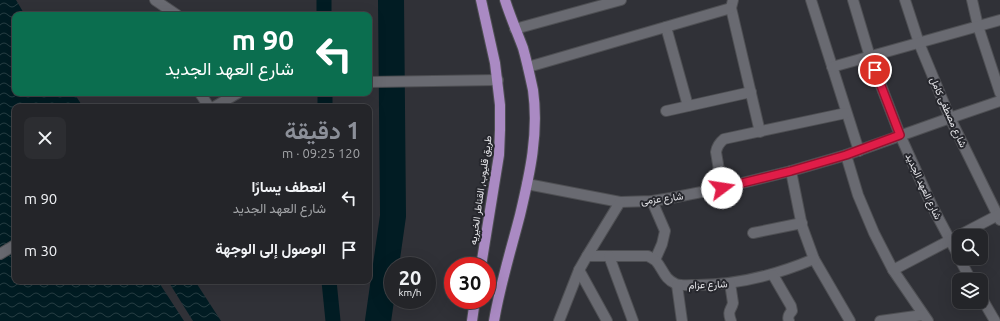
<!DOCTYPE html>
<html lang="ar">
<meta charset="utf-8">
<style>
:root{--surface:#242529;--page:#2c2d31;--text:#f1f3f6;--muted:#a3a5a8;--line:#414246;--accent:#8c9099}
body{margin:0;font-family:Ubuntu,Vazirmatn,sans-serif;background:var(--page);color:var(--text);direction:rtl;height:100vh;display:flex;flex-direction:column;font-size:15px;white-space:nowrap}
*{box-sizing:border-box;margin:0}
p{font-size:13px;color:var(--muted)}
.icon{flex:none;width:22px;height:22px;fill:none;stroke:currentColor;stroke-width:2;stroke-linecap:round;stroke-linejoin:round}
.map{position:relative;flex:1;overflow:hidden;direction:ltr}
.sheet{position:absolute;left:12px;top:104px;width:360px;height:180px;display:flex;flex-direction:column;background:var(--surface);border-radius:8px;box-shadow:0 4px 16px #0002,0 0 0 1px var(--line);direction:rtl}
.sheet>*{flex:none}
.top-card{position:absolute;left:12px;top:12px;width:360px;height:84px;border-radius:8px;box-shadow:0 4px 16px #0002,0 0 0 1px var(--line);direction:rtl;background:#0b6e4f;color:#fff;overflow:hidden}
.fabs{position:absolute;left:952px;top:229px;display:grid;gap:8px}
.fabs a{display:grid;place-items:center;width:36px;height:36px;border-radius:8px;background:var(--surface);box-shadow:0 4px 16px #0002,0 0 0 1px var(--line);font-size:20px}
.speed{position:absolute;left:384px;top:257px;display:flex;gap:8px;font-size:20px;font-weight:700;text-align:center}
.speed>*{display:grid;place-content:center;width:52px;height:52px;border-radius:50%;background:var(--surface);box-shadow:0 4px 16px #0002,0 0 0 1px var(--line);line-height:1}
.speed small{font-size:10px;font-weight:400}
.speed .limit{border:6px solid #d22;background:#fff;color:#111}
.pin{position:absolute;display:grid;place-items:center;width:34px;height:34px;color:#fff;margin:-17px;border:2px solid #fff;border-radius:50%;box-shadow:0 1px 4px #0007}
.me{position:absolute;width:44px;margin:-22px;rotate:76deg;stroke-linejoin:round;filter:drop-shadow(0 0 3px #0008)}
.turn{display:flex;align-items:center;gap:14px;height:84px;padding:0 12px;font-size:18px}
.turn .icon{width:52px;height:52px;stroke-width:2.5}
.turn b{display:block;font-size:28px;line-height:34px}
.round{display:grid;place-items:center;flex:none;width:42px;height:42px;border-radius:8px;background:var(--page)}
.overview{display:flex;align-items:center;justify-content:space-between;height:68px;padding:0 12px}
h1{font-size:24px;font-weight:600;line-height:30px;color:var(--accent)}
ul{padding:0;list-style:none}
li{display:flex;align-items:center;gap:12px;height:52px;padding:0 12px}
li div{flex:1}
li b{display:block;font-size:15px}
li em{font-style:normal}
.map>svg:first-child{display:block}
</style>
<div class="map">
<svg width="1000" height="321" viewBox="0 0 1000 321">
<defs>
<pattern id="water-waves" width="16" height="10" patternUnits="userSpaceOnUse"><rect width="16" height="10" fill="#011c23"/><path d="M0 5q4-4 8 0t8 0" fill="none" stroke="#263d43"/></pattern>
</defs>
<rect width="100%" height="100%" fill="#303137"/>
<g fill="url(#water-waves)">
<polygon points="0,0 16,0 25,15 15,15 15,93 74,93 83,107 15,107 15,281 158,281 184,321 0,321"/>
<polygon points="168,281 195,281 221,321 193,321"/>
</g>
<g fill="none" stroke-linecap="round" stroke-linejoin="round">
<g stroke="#011c23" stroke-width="15">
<polyline points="324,0 324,15"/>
<polyline points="325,93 325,107"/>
<polyline points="329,281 333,321"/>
</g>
<polyline stroke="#011c23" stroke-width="26" points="378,321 393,216 391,0"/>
<defs>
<g id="minor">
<polyline points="155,0 177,15"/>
<polyline points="733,0 731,8 760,132"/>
<polyline points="811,0 859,151"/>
<polyline points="853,0 870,57 900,135 932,206 959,257"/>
<polyline points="905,0 919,43 950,118 1000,220"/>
<polyline points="972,0 978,26 1000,93"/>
<polyline points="666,27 688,106"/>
<polyline points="515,29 621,0"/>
<polyline points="528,67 731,8"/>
<polyline points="832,67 1000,20"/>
<polyline points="369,82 498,80"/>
<polyline points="200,93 209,107"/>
<polyline points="214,107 238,93"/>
<polyline points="666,111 751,92"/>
<polyline points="846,155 858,195 874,233 893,270 928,321"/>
<polyline points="791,171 802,226 814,259 850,321"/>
<polyline points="527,184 620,202 652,201 671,198 722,188 791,171 846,155 950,118 1000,101"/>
<path d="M722,188L716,152C717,146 719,143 724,139L846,113"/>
<polyline points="652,201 665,231 662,244 655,260"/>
<polyline points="753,233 802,223"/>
<polyline points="0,254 15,245"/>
<path d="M587,256H648C651,258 654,259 656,261C663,269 664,279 676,284C681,286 691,285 697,285C739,285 776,275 814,259"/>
<polyline points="609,256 633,321"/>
<polyline points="959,258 971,280"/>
<polyline points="579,270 607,321"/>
<polyline points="893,270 1000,214"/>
<path d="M773,275L791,306L792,311C789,314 787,317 789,321"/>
<path d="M730,283L733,303C731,311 727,310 731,321"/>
<polyline points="677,285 682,321"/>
<polyline points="981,297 995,321"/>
<polyline points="559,321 579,270 587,256 620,202"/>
<polyline points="880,321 923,315"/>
</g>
<g id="major">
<polyline points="481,266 499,155 500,130 500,105 495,63 481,0"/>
<polyline points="472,321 475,300"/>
<path d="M494,321C500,285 511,250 520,215C530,173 539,133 533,90C530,76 527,62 523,48C517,32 510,16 505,0"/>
</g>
</defs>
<use href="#minor" stroke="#4e4f53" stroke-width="12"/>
<use href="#major" stroke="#4e4f53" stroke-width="12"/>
<use href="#minor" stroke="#696a71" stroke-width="10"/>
<use href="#major" stroke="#aa8ac3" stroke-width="10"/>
</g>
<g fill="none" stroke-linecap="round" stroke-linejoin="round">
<defs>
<polyline id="route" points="722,188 791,171 846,155 900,135 875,70"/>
</defs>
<use href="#route" stroke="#92132f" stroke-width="10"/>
<use href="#route" stroke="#e11d48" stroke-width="7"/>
</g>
<g text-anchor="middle" stroke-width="4" stroke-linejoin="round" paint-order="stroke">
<g font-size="10" fill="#e7e7eb" stroke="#26272d">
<text transform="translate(949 112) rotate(66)" y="4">شارع مصطفى كامل</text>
<text transform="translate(924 186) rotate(65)" y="4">شارع العهد الجديد</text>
<text transform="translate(480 190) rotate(-82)" y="4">طريق قليوب, القناطر الخيريه</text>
<text transform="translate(662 198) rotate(-7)" y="4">شارع عزمى</text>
<text transform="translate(708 284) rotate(-2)" y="4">شارع عزام</text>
</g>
</g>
</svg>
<div class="fabs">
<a><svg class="icon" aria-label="search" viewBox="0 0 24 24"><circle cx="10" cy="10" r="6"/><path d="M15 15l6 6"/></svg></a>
<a><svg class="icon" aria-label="layers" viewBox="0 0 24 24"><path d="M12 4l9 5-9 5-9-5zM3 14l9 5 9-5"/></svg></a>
</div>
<div class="speed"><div>20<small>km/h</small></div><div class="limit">30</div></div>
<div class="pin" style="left:875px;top:70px;background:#d93025"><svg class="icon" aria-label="arrive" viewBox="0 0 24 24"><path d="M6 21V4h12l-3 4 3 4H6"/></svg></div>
<svg class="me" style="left:722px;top:188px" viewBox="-20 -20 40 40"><circle r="19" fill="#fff"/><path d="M0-13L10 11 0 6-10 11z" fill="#e11d48"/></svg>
<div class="top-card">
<div class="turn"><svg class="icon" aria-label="left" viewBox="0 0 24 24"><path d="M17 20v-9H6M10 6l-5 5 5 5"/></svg><div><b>90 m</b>شارع العهد الجديد</div></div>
</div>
<section class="sheet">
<div class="overview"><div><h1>1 دقيقة</h1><p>120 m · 09:25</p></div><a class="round"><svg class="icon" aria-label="close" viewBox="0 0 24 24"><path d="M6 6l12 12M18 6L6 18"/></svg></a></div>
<ul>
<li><svg class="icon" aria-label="left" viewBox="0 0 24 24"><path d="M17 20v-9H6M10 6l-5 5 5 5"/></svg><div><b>انعطف يسارًا</b><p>شارع العهد الجديد</p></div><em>90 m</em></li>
<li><svg class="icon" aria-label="arrive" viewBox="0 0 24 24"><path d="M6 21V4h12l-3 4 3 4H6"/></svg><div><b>الوصول إلى الوجهة</b></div><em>30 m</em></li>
</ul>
</section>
</div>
